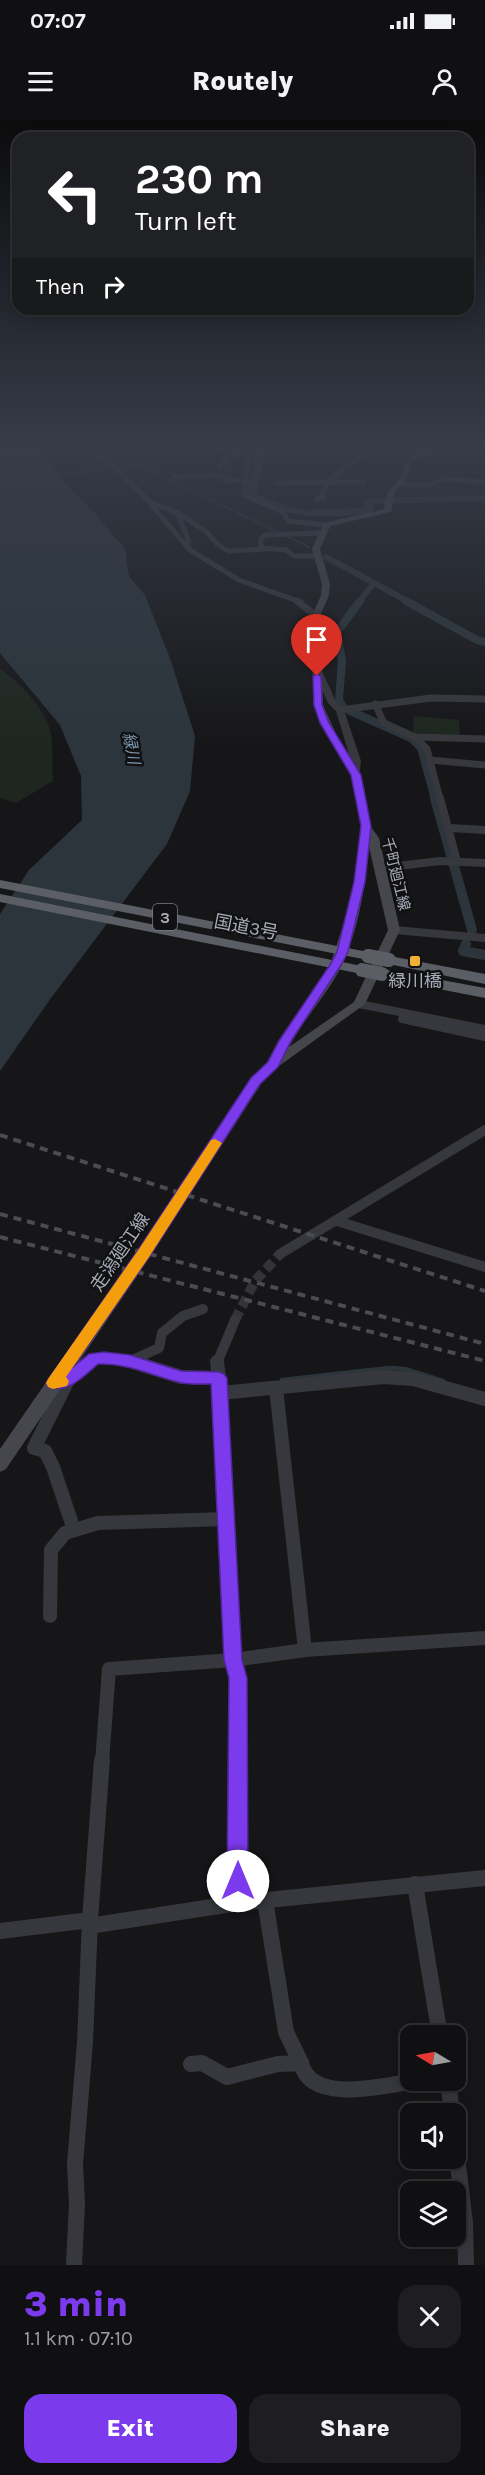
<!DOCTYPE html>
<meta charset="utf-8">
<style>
:root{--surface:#101012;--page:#1e1e20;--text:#f1f3f6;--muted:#9c9d9f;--line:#303032;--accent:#7c3aed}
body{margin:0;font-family:Karla,"Noto Sans JP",sans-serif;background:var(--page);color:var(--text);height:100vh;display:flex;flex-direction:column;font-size:22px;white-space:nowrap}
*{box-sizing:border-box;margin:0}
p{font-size:20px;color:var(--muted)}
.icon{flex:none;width:33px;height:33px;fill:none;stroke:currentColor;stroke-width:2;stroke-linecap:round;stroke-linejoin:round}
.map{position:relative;height:2145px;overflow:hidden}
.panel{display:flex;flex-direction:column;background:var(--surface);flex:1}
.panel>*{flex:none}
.hud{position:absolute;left:12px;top:12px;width:462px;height:183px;border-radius:18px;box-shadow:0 3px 15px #0003,0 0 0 2px var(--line);background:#202124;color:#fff;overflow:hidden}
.needle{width:39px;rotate:280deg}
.controls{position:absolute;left:400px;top:1905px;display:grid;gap:12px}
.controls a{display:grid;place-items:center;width:66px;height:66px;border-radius:12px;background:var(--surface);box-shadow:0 3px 15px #0003,0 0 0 2px var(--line);font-size:30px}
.pin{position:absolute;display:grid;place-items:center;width:51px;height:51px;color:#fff;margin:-62px -26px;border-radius:50% 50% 50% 0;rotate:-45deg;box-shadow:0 0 6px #0007}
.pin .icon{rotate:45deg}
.me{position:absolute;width:66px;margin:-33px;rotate:0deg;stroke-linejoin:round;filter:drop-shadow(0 0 4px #0008)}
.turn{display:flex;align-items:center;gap:21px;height:126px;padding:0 24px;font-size:27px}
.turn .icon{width:78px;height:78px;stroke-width:2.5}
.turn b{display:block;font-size:42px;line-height:51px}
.then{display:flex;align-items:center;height:57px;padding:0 24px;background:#0003;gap:12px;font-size:22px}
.round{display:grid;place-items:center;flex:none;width:63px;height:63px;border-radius:18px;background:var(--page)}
.headline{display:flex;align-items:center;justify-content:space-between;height:102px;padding:0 24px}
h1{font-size:36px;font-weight:800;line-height:45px;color:var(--accent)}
.cta{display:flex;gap:12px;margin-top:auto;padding:12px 24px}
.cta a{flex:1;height:69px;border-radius:18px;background:var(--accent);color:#fff;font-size:24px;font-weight:800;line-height:69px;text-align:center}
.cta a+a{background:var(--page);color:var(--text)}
.status{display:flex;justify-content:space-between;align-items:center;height:42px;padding:0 30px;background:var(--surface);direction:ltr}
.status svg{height:16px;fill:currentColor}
header{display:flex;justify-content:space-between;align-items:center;height:78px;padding:0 24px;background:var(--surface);font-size:27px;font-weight:800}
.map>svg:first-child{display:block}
</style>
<div class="status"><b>07:07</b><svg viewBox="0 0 49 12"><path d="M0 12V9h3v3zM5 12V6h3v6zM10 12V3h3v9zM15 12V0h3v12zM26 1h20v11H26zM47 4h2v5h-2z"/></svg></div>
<header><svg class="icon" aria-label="menu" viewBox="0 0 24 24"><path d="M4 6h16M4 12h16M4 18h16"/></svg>Routely<svg class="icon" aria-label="person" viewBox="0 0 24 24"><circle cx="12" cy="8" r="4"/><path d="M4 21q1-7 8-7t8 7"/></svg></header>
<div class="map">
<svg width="485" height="2145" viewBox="0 0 485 2145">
<rect width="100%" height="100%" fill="#161618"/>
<g fill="#1e261f">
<path d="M0,549C19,562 47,590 51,614C53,629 52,645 53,661L16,683L0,678Z"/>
<polygon points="414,596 459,600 460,616 413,613"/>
</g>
<polygon fill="#2c353c" points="0,326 40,326 61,359 92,390 125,429 129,456 145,475 171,541 195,616 190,671 167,724 51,878 0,951 0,794 29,750 82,700 81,656 60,605 0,533"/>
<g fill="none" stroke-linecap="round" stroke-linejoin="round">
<g stroke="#2c353c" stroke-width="1.5">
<polyline points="132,326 134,339 138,344"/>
<polyline points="126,346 139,345 309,427"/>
<polyline points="61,356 105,349"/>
</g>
<polyline stroke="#2c353c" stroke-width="4.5" points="282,1260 389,1248 405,1249 443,1261"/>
<g stroke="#2c353c" stroke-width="6">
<polyline points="326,437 409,482"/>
<polyline points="359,482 374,463"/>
</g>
<g stroke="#2c353c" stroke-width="8">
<polyline points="406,481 477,520 485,522"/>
<polyline points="342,585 339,580 342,541 337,512 360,481"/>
<polyline points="350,591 411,618 421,628 435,679"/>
</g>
<g stroke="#2c353c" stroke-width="10">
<polyline points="435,678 472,810"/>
<polyline points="466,824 463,831 485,835"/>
</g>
<path fill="#2c353c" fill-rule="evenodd" d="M257,326H267L257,374L289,387L308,390L363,388L364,381L369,378L485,375V381L374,384L373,392C338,400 275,399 247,376V368L254,346Z"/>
<polyline stroke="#333438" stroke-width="10" stroke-dasharray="10 5" stroke-linecap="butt" points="235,1200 255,1161 280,1134"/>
<g stroke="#37383d" stroke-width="5">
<polyline points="84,326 116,349 142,374 190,430 239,460 301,482"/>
<polyline points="215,326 222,330 252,330"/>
<polyline points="255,326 249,335 244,375 283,392 288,401 327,405"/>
<polyline points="220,348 230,334 239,335"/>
<polyline points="174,357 222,355 225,361 246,360"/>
<polyline points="298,362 277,363 364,362"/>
<polyline points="399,364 428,366 442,359 485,362"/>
<path d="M317,379L324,377L322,374C329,353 350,347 366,332L448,334L456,326"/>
<polyline points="150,382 178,393 207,412 217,424 228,431 266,429"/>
<polyline points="178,394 189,422 186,425"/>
<polyline points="317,436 294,436 286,430 262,428 260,422 264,415 322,413"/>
</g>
<g stroke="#37383d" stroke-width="7">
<polyline points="297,481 316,496"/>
<polyline points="375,584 384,603 415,617 427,629 440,679"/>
<polyline points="340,590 431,578 485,579"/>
<polyline points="415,617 485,619"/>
<polyline points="430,640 485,645"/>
</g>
<g stroke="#37383d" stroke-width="8">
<polyline points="440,678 457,741"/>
<polyline points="450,708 485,710"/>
<polyline points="381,748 440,741 485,743"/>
<polyline points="394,810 485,818"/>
<polyline points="359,884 485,909"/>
<polyline points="402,899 485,917"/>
</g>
<g stroke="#37383d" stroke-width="10">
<polyline points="337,1101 485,1147"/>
<polyline points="280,1134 485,1010"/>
<polyline points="130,1241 138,1243"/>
<polyline points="88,1243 95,1238 130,1241 159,1228 162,1213 183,1196 203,1189"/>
<polyline points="217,1243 235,1200"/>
</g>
<g stroke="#37383d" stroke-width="14">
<polyline points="133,1242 181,1257 219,1258"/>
<polyline points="217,1242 221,1273 233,1540 238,1558 238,1642"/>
<polyline points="68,1260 34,1328 45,1331 53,1347 74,1410"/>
<polyline points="54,1263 68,1260 90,1242"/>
<polyline points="276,1268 305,1530"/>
<polyline points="221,1273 383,1257 413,1259 485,1279"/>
<polyline points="50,1496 51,1430 65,1413 98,1403 227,1399"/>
<polyline points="102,1642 109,1549 233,1540 305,1530 485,1518"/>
</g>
<g stroke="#37383d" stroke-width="16">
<polyline points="238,1640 238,1783"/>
<polyline points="415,1764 440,1916"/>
<polyline points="265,1780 286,1912 301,1943"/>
<polyline points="89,1806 238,1783 485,1758"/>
<polyline points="0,1811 90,1800"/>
<path d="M191,1944L202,1943L227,1957L278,1944L301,1943C311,1986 387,1965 419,1960"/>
<polyline points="448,1960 452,1994"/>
<polyline points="456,2029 465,2103 466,2145"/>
<polyline points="74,2145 77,2084 75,2044 85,1922 90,1800 102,1640"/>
</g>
<polygon fill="#37383d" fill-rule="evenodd" points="314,546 320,546 336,582 344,590 361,641 359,657 351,655 351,641 336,591 328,583 313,548"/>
<path fill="#45474d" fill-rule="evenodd" d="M427,326H433L432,330L411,342L406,359L394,373L391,392L330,406L320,429L330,464L329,475L320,496L323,585L336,614L361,655L371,707L379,718L400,810L365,884L279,946L261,964L150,1137L6,1349L0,1352V1329L138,1129L251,958L267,942L278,921L330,845L345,800L354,762L361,707L351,655L326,614L313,585L312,496L321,475L322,464L312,429L324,403L384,389C387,368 389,374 399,359C411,341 398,339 426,329ZM369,727L388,810L354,882L289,927C304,898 328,874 342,845C359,809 365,766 369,727Z"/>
<g fill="#5b5e65" fill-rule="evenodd">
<polygon points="0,760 368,832 375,836 368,840 0,768"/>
<polygon points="0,774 362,846 369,850 362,854 0,782"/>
<polygon points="389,836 485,854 485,864 384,843 382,840"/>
<polygon points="382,849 485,868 485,878 377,857 374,854"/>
</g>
<g stroke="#4a4c52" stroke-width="4" stroke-dasharray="8 6" stroke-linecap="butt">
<polyline points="0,1015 485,1171"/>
<polyline points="0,1094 485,1224"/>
<polyline points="0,1117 485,1241"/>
</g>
<g stroke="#5b5e65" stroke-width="14">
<polyline points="368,836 389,840"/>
<polyline points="362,850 382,854"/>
</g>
</g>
<linearGradient id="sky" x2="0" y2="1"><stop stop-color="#0c0c0d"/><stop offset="0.52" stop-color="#363c48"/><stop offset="1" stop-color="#363c48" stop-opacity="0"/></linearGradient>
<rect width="485" height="626" fill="url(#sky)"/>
<path fill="#7c3aed" stroke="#51269a" stroke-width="1.5" d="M317,554L321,556L322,585L329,603L361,655L371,706L365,762L348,832L341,845L291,921L278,947L260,964L149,1137L72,1248L89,1234L104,1232L130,1235L181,1251L219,1252L224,1254L227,1258L242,1540L247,1558L248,1761L245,1768L238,1771L230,1768L227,1761L229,1558L224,1540L211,1264C201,1264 188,1265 178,1262C151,1255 126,1243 98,1244C84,1256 68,1274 48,1267L46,1263L139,1129L251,958L268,942L279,921L330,845L337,832L354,762L361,706L351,655L320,603L314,585L313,556Z"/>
<polygon fill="#f59e0b" points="215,1019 222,1023 149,1137 66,1257 69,1261 67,1266 53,1269 48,1267 46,1263 48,1259 139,1129 211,1020"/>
<rect fill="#f2b134" stroke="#111113" stroke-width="2" x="409" y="835" width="12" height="12" rx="3"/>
<g text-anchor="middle" stroke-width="5" stroke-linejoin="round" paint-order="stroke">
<g font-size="15" fill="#a8adb8" stroke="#111113">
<text transform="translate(396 754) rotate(76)" y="5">千町廻江線</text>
</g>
<g font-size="16" font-style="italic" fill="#7f9bb3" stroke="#111113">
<text transform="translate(132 628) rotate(79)" y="6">緑川</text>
</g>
<rect fill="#111113" stroke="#7b7e86" stroke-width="1.5" x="153" y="784" width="24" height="26" rx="4.5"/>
<g font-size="16" font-weight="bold" fill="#a8adb8">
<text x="165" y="803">3</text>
</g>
<g font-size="18" fill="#a8adb8" stroke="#111113">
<text transform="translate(246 807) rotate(11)" y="6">国道3号</text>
<text transform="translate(120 1132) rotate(-56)" y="6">走潟廻江線</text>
</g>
<g font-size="18" fill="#a8adb8" stroke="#111113">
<text x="415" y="867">緑川橋</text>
</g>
</g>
</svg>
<div class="controls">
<a><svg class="needle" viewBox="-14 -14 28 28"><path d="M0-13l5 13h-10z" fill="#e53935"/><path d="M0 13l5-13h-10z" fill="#9c9d9f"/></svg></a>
<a><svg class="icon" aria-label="sound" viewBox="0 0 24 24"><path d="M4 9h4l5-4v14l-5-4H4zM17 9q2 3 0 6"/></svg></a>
<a><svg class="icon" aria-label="layers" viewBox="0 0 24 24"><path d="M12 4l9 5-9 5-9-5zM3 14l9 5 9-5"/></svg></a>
</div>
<div class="pin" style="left:317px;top:556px;background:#d93025"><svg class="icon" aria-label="arrive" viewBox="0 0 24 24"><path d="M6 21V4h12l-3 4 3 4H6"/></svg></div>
<svg class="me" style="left:238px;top:1761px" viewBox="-20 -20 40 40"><circle r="19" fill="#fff"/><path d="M0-13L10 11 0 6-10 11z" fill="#7c3aed"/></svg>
<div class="hud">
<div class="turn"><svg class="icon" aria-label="left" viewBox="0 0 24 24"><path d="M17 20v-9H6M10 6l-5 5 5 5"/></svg><div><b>230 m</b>Turn left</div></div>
<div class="then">Then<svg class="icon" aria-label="right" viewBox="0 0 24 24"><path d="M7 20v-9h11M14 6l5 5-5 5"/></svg></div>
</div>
</div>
<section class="panel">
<div class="headline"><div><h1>3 min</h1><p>1.1 km · 07:10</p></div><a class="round"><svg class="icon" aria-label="close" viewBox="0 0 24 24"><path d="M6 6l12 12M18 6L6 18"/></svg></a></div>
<div class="cta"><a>Exit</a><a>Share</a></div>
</section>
